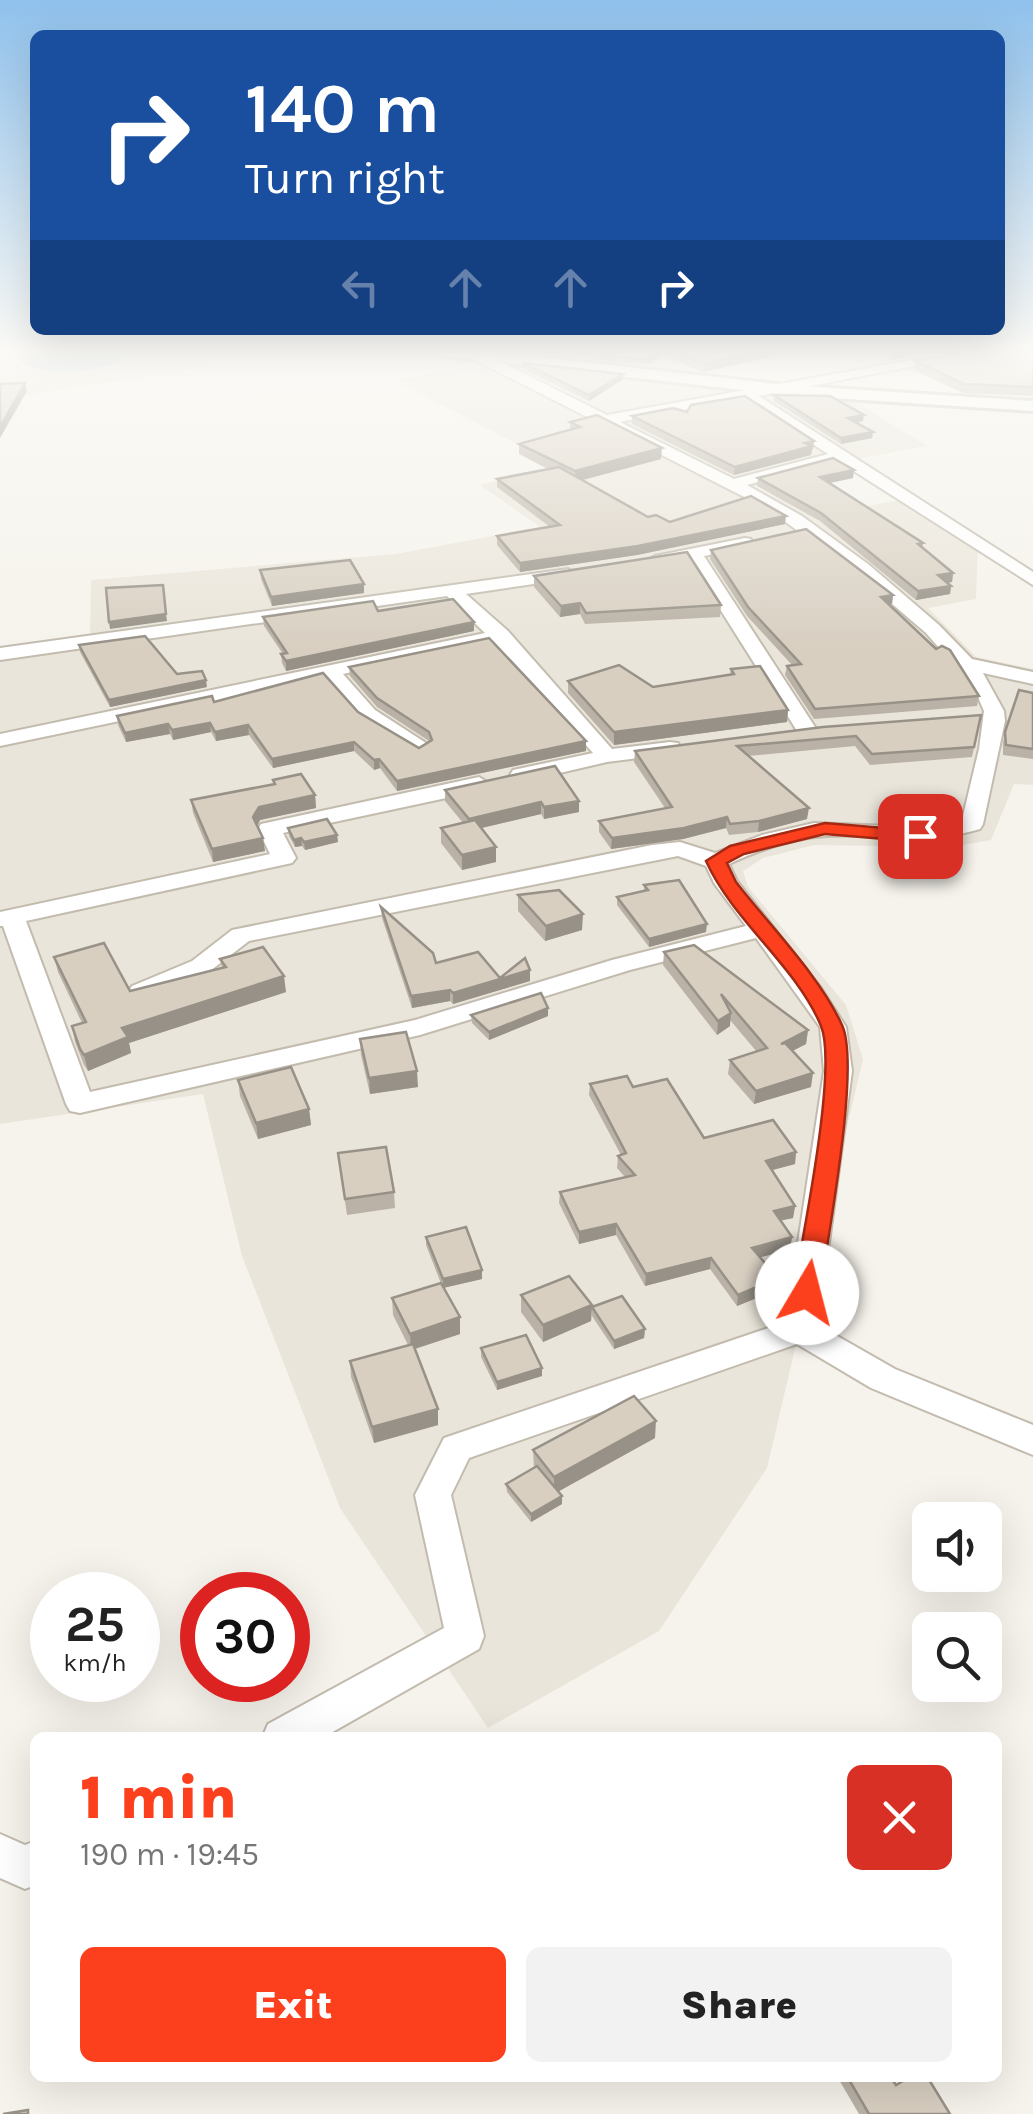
<!DOCTYPE html>
<meta charset="utf-8">
<style>
:root{--surface:#fff;--page:#f2f2f2;--text:#222;--muted:#767676;--accent:#fc3f1d}
body{margin:0;font-family:Karla,sans-serif;background:var(--page);color:var(--text);height:100vh;display:flex;flex-direction:column;font-size:38px;white-space:nowrap}
*{box-sizing:border-box;margin:0}
p{font-size:32px;color:var(--muted)}
.icon{flex:none;width:55px;height:55px;fill:none;stroke:currentColor;stroke-width:2;stroke-linecap:round;stroke-linejoin:round}
.map{position:relative;flex:1;overflow:hidden}
.drawer{position:absolute;left:30px;top:1732px;width:972px;height:350px;display:flex;flex-direction:column;background:var(--surface);border-radius:15px;box-shadow:0 10px 40px #0002}
.drawer>*{flex:none}
.banner{position:absolute;left:30px;top:30px;width:975px;height:305px;border-radius:15px;box-shadow:0 10px 40px #0002;background:#1a4fa0;color:#fff;overflow:hidden}
.controls{position:absolute;left:912px;top:1502px;display:grid;gap:20px}
.controls a{display:grid;place-items:center;width:90px;height:90px;border-radius:15px;background:var(--surface);box-shadow:0 10px 40px #0002;font-size:50px}
.speed{position:absolute;left:30px;top:1572px;display:flex;gap:20px;font-size:50px;font-weight:700;text-align:center}
.speed>*{display:grid;place-content:center;width:130px;height:130px;border-radius:50%;background:var(--surface);box-shadow:0 10px 40px #0002;line-height:1}
.speed small{font-size:25px;font-weight:400}
.speed .limit{border:15px solid #d22;background:#fff;color:#111}
.pin{position:absolute;display:grid;place-items:center;width:85px;height:85px;color:#fff;margin:-42px;border-radius:20px;box-shadow:0 5px 15px #0006}
.me{position:absolute;width:110px;margin:-55px;rotate:8deg;stroke-linejoin:round;filter:drop-shadow(0 0 8px #0008)}
.turn{display:flex;align-items:center;gap:35px;height:210px;padding:0 50px;font-size:45px}
.turn .icon{width:130px;height:130px;stroke-width:2.5}
.turn b{display:block;font-size:70px;line-height:85px}
.lanes{display:flex;align-items:center;height:95px;padding:0 50px;background:#0003;justify-content:center;gap:50px;direction:ltr}
.lanes .off{opacity:.35}
.round{display:grid;place-items:center;flex:none;width:105px;height:105px;border-radius:15px;background:var(--page)}
.head{display:flex;align-items:center;justify-content:space-between;height:170px;padding:0 50px}
h1{font-size:60px;font-weight:800;line-height:75px;color:var(--accent)}
.button{display:flex;gap:20px;margin-top:auto;padding:20px 50px}
.button a{flex:1;height:115px;border-radius:15px;background:var(--accent);color:#fff;font-size:40px;font-weight:800;line-height:115px;text-align:center}
.button a+a{background:var(--page);color:var(--text)}
.map>svg:first-child{display:block}
</style>
<div class="map">
<svg width="1033" height="2114" viewBox="0 0 1033 2114">
<rect width="100%" height="100%" fill="#f6f3ec"/>
<g fill="#eae5da">
<polygon points="0,351 208,351 209,367 0,399"/>
<polygon points="526,358 788,386 819,379 927,446 857,459 755,487 816,516 904,499 978,540 976,599 928,608 976,657 1033,669 1033,785 1014,784 991,840 951,847 814,845 763,858 743,871 748,887 846,1005 863,1059 767,1468 659,1631 488,1728 340,1508 242,1256 203,1094 0,1124 0,649 90,636 91,580 396,554 540,527 480,485 559,466 395,381 464,366"/>
</g>
<path fill="#a9d4f2" d="M83,351H133C109,374 40,380 14,357Z"/>
<g fill="none" stroke-linecap="round" stroke-linejoin="round">
<defs>
<g id="minor">
<path d="M469,351H479L607,415L962,351H991L759,396L1033,572V585L838,461L747,485L802,516L868,564L939,625L972,659L1033,672V684L983,673L1004,711L1005,721L983,824L980,829C921,846 884,833 826,836C793,838 759,850 729,864L737,881L821,988L846,1027L852,1071L818,1325L895,1369L1033,1425V1455L871,1388L797,1344L469,1458L451,1495L484,1636L479,1649L322,1738H262L268,1724L444,1628L415,1495L444,1438L786,1322L824,1071L820,1027L756,938L630,970L420,1035L80,1113L70,1111L66,1104L3,926H0V912L270,854L258,829L261,824L479,777L490,784L479,791L283,833L296,858L292,863L26,921L90,1092L415,1020L612,960L746,926L714,883L706,866L678,856L249,941L210,971L150,998L141,1000L128,992L132,986L192,961L232,930L652,845L680,842L715,853L762,835L814,823L915,827L962,820L979,749L984,711L974,688L926,633L855,572L766,508L469,357ZM743,399L828,454L734,479L620,422Z"/>
<polygon points="745,538 751,539 751,547 704,556 817,730 813,734 799,734 689,560 655,566 646,561 655,556"/>
<polygon points="568,569 577,574 574,578 466,594 508,631 612,749 670,742 678,743 681,748 678,753 607,762 521,782 513,780 510,775 513,770 593,753 494,642 343,674 375,710 426,743 429,748 418,754 361,718 325,678 0,746 0,734 485,633 447,596 0,660 0,648"/>
<polygon points="0,1834 25,1845 35,1841 35,1885 25,1889 0,1878"/>
</g>
<polygon id="tertiary" points="438,351 487,351 785,385 1033,401 1033,411 785,395 446,356"/>
</defs>
<use href="#minor" stroke="#c2bbae" stroke-width="4"/>
<use href="#tertiary" stroke="#c2bbae" stroke-width="6"/>
<use href="#minor" fill="#fff" fill-rule="evenodd"/>
<use href="#tertiary" fill="#fff" fill-rule="evenodd"/>
</g>
<g fill="#bab2a6">
<polygon points="516,351 796,351 703,372 662,355 647,365"/>
<polygon points="874,351 941,351 892,360"/>
<polygon points="1033,351 1033,396 963,393 914,370 915,361"/>
<polygon points="523,363 623,374 622,380 589,401 523,369"/>
<polygon points="774,395 863,421 856,422 873,432 872,438 841,444 774,401"/>
<polygon points="687,412 814,441 813,449 812,449 811,455 734,475 632,424 632,416"/>
<polygon points="570,422 661,459 582,480 648,517 670,522 785,524 637,555 520,572 497,545 497,536 550,527 497,487 497,479 548,469 519,454 519,444 570,430"/>
<polygon points="758,478 853,478 830,483 923,543 923,548 953,573 952,582 948,583 951,586 950,594 916,600 820,521 757,486"/>
<polygon points="711,550 893,595 892,604 889,604 979,696 977,706 814,719 785,675 787,666 792,665 747,616 710,559"/>
<polygon points="260,570 364,593 272,606 261,579"/>
<polygon points="534,576 721,605 720,617 585,624 580,614 560,617 534,587"/>
<polygon points="378,611 474,622 474,631 286,671 282,663 281,654 283,654 264,626 263,617"/>
<polygon points="79,645 177,674 207,687 110,707 80,652"/>
<polygon points="349,667 586,751 397,791 380,768 374,770 354,751 273,768 249,735 216,741 211,732 173,740 170,734 126,742 118,725 117,716 214,702 358,712 419,748 429,741 377,707 350,676"/>
<polygon points="731,669 788,710 787,722 614,745 568,693 568,681 653,687 730,674"/>
<polygon points="1033,693 1033,759 1003,755 1003,743 1005,732"/>
<polygon points="981,715 972,757 870,765 855,746 748,756 807,819 758,832 729,835 726,828 683,839 611,849 599,832 599,821 665,808 634,762 635,751"/>
<polygon points="555,766 579,812 544,819 541,814 481,828 496,847 496,862 462,870 441,843 441,828 463,823 445,801 445,790"/>
<polygon points="273,780 315,795 316,808 260,820 257,826 265,851 213,862 193,813 191,800 273,784"/>
<polygon points="288,828 337,835 338,842 305,850 302,846 295,847 289,836"/>
<polygon points="644,885 706,932 649,947 617,905 617,897 644,891"/>
<polygon points="518,895 582,930 545,941 518,911"/>
<polygon points="381,907 436,963 500,978 530,970 530,981 453,1004 450,1001 412,1008 382,918"/>
<polygon points="664,952 808,1030 806,1044 792,1051 811,1087 754,1104 728,1074 730,1060 757,1052 730,1020 730,1026 717,1035 663,965"/>
<polygon points="54,957 130,991 222,968 220,959 286,992 129,1043 131,1053 88,1071 84,1065 75,1042 72,1026 82,1023 58,972"/>
<polygon points="471,1015 548,1016 489,1040 472,1023"/>
<polygon points="360,1039 418,1087 370,1094 361,1055"/>
<polygon points="238,1080 309,1109 311,1125 258,1139 240,1096"/>
<polygon points="590,1084 633,1087 704,1138 796,1152 795,1164 772,1170 795,1206 793,1218 780,1221 792,1237 790,1249 760,1257 776,1290 737,1306 710,1269 645,1286 616,1235 579,1244 559,1203 560,1192 625,1177 617,1168 618,1156 621,1155 589,1095"/>
<polygon points="338,1153 394,1192 395,1208 347,1215"/>
<polygon points="426,1237 482,1270 482,1279 443,1288 460,1317 460,1334 415,1349 438,1425 374,1443 351,1377 350,1361 408,1345 393,1315 392,1298 442,1286 426,1245"/>
<polygon points="521,1295 592,1305 591,1321 543,1342 521,1312"/>
<polygon points="592,1307 645,1329 644,1338 614,1349 592,1316"/>
<polygon points="481,1348 542,1376 497,1390 481,1357"/>
<polygon points="655,1438 558,1491 562,1496 562,1504 531,1522 507,1492 506,1484 534,1468 533,1450"/>
<polygon points="838,2078 891,2078 896,2085 950,2114 859,2114"/>
</g>
<g fill="#979187">
<polygon points="663,351 662,356 647,365 647,360"/>
<polygon points="760,351 796,351 703,372 704,363"/>
<polygon points="894,351 941,351 892,360"/>
<polygon points="623,374 622,380 589,401 589,395"/>
<polygon points="25,383 27,391 0,438 0,427"/>
<polygon points="864,415 863,421 847,424 848,418"/>
<polygon points="873,432 872,438 841,444 841,438"/>
<polygon points="814,441 811,455 734,475 735,467 805,443"/>
<polygon points="662,448 661,459 575,482 575,471"/>
<polygon points="854,470 853,478 819,485 820,477"/>
<polygon points="786,516 785,524 637,555 520,572 520,563"/>
<polygon points="953,573 952,582 937,584 938,575"/>
<polygon points="364,584 364,593 272,606 271,597"/>
<polygon points="951,586 950,594 916,600 918,591"/>
<polygon points="893,595 892,604 880,606 881,597"/>
<polygon points="580,603 580,614 560,617 561,606"/>
<polygon points="166,614 167,621 110,629 109,622"/>
<polygon points="474,622 474,631 286,671 286,661"/>
<polygon points="206,680 207,687 110,707 109,700"/>
<polygon points="788,710 787,722 614,745 614,732"/>
<polygon points="210,723 211,732 173,740 172,730"/>
<polygon points="168,724 170,734 126,742 125,733"/>
<polygon points="248,725 249,735 216,741 215,732"/>
<polygon points="586,741 586,751 397,791 397,781"/>
<polygon points="354,742 354,751 273,768 272,759"/>
<polygon points="379,759 380,768 374,770 374,760"/>
<polygon points="315,795 316,808 260,820 255,831 253,817 259,807"/>
<polygon points="579,801 579,812 544,819 544,807"/>
<polygon points="541,802 541,814 469,831 469,819"/>
<polygon points="809,808 807,819 758,832 759,821"/>
<polygon points="727,817 726,828 683,839 611,849 612,838"/>
<polygon points="337,835 338,842 305,850 304,842"/>
<polygon points="263,838 265,851 213,862 212,849"/>
<polygon points="301,838 302,846 295,847 294,840"/>
<polygon points="496,847 496,862 462,870 462,855"/>
<polygon points="583,914 582,930 545,941 546,926"/>
<polygon points="707,924 706,932 649,947 649,939"/>
<polygon points="530,970 530,981 453,1004 453,993"/>
<polygon points="284,976 286,992 129,1043 131,1053 88,1071 84,1055 122,1028"/>
<polygon points="450,990 450,1001 412,1008 411,996"/>
<polygon points="548,1008 548,1016 489,1040 489,1032"/>
<polygon points="731,1013 730,1026 717,1035 718,1021"/>
<polygon points="808,1030 806,1044 779,1058 781,1044"/>
<polygon points="417,1071 418,1087 370,1094 369,1078"/>
<polygon points="813,1073 811,1087 754,1104 756,1091"/>
<polygon points="309,1109 311,1125 258,1139 256,1123"/>
<polygon points="796,1152 795,1164 765,1172 766,1161"/>
<polygon points="795,1206 793,1218 772,1222 774,1211"/>
<polygon points="616,1224 616,1235 579,1244 579,1232"/>
<polygon points="792,1237 790,1249 751,1260 752,1248"/>
<polygon points="711,1258 710,1269 645,1286 646,1274"/>
<polygon points="482,1270 482,1279 443,1288 443,1279"/>
<polygon points="778,1278 776,1290 737,1306 738,1295"/>
<polygon points="592,1305 591,1321 543,1342 543,1325"/>
<polygon points="460,1317 460,1334 411,1350 410,1334"/>
<polygon points="645,1329 644,1338 614,1349 614,1341"/>
<polygon points="542,1368 542,1376 497,1390 497,1382"/>
<polygon points="438,1409 438,1425 374,1443 372,1427"/>
<polygon points="656,1421 655,1438 554,1494 554,1477"/>
<polygon points="562,1496 562,1504 531,1522 531,1514"/>
</g>
<g fill="#d8cfc1" stroke="#979187" stroke-width="2.5">
<polygon points="566,351 662,351 647,360"/>
<polygon points="674,351 760,351 704,363"/>
<polygon points="969,351 1033,351 1033,387 964,384 915,361"/>
<polygon points="523,363 623,374 589,395"/>
<polygon points="25,383 0,427 0,384"/>
<polygon points="774,395 830,396 864,415 848,418 873,432 841,438"/>
<polygon points="745,396 814,441 805,443 812,446 735,467 632,416 673,408 687,412 691,405"/>
<polygon points="597,415 662,448 575,471 519,444 580,427 570,422"/>
<polygon points="833,458 854,470 820,477 923,543 918,544 953,573 938,575 951,586 918,591 821,513 758,478"/>
<polygon points="559,467 648,517 656,515 670,522 751,496 786,516 638,546 520,563 497,536 560,525 497,479"/>
<polygon points="806,529 893,595 881,597 936,649 942,646 950,650 979,696 815,709 787,666 801,664 748,607 711,550"/>
<polygon points="687,552 721,605 586,613 580,603 561,606 534,576"/>
<polygon points="350,560 364,584 271,597 260,570"/>
<polygon points="163,585 166,614 109,622 106,588"/>
<polygon points="453,599 474,622 286,661 281,654 287,653 263,617 373,601 378,611"/>
<polygon points="145,636 177,674 202,671 206,680 109,700 79,645"/>
<polygon points="489,638 586,741 397,781 379,759 374,760 354,742 272,759 248,725 215,732 210,723 172,730 168,724 125,733 117,716 212,696 214,702 323,673 358,712 419,748 432,740 429,732 377,698 349,667"/>
<polygon points="619,665 653,687 734,674 731,669 760,666 788,710 614,732 568,681"/>
<polygon points="1019,690 1033,693 1033,749 1006,745 1005,732"/>
<polygon points="981,715 974,747 872,754 856,736 737,746 809,808 759,821 730,824 727,817 684,828 612,838 599,821 672,807 635,751 823,727"/>
<polygon points="555,766 579,801 544,807 541,802 469,819 445,790"/>
<polygon points="301,774 315,795 259,807 253,817 263,838 212,849 191,800 275,784 273,780"/>
<polygon points="327,819 337,835 304,842 301,838 294,840 288,828"/>
<polygon points="475,820 496,847 462,855 441,828"/>
<polygon points="679,880 707,924 649,939 617,897 648,890 644,885"/>
<polygon points="559,890 583,914 546,926 518,895"/>
<polygon points="381,907 433,953 436,963 478,952 500,978 525,958 530,970 453,993 450,990 411,996"/>
<polygon points="104,943 130,991 226,967 220,959 263,947 284,976 122,1028 128,1037 84,1055 80,1049 72,1026 86,1022 54,957"/>
<polygon points="694,945 808,1030 781,1044 785,1043 813,1073 756,1091 730,1060 767,1048 721,994 731,1013 718,1021 664,952"/>
<polygon points="541,993 548,1008 489,1032 471,1015"/>
<polygon points="406,1032 417,1071 369,1078 360,1039"/>
<polygon points="291,1067 309,1109 256,1123 238,1080"/>
<polygon points="627,1076 633,1087 667,1079 704,1138 773,1120 796,1152 766,1161 795,1206 774,1211 792,1237 752,1248 778,1278 738,1295 711,1258 646,1274 616,1224 579,1232 560,1192 635,1175 618,1156 626,1153 590,1084"/>
<polygon points="386,1147 394,1192 345,1199 338,1153"/>
<polygon points="466,1227 482,1270 443,1279 426,1237"/>
<polygon points="569,1276 592,1305 543,1325 521,1295"/>
<polygon points="441,1283 460,1317 410,1334 392,1298"/>
<polygon points="622,1296 645,1329 614,1341 592,1307"/>
<polygon points="526,1335 542,1368 497,1382 481,1348"/>
<polygon points="413,1344 438,1409 372,1427 350,1361"/>
<polygon points="634,1396 656,1421 554,1477 533,1450"/>
<polygon points="537,1466 562,1496 531,1514 506,1484"/>
<polygon points="848,2078 891,2078 896,2085 908,2078 928,2078 950,2114 869,2114"/>
<polygon points="28,2110 28,2114 3,2114"/>
</g>
<linearGradient id="sky" x2="0" y2="1"><stop stop-color="#8fc1ec"/><stop offset="0.54" stop-color="#fbfaf6"/><stop offset="1" stop-color="#fbfaf6" stop-opacity="0"/></linearGradient>
<rect width="1033" height="647" fill="url(#sky)"/>
<path fill="#fc3f1d" stroke="#a42913" stroke-width="2.5" d="M825,823L920,831L929,836L920,842L825,834L744,854L727,863L736,882C769,925 820,976 842,1025C861,1066 827,1240 820,1293L816,1300H797L793,1293C802,1239 838,1068 821,1026C797,967 733,921 706,861L730,846Z"/>
</svg>
<div class="controls">
<a><svg class="icon" aria-label="sound" viewBox="0 0 24 24"><path d="M4 9h4l5-4v14l-5-4H4zM17 9q2 3 0 6"/></svg></a>
<a><svg class="icon" aria-label="search" viewBox="0 0 24 24"><circle cx="10" cy="10" r="6"/><path d="M15 15l6 6"/></svg></a>
</div>
<div class="speed"><div>25<small>km/h</small></div><div class="limit">30</div></div>
<div class="pin" style="left:920px;top:836px;background:#d93025"><svg class="icon" aria-label="arrive" viewBox="0 0 24 24"><path d="M6 21V4h12l-3 4 3 4H6"/></svg></div>
<svg class="me" style="left:807px;top:1293px" viewBox="-20 -20 40 40"><circle r="19" fill="#fff"/><path d="M0-13L10 11 0 6-10 11z" fill="#fc3f1d"/></svg>
<div class="banner">
<div class="turn"><svg class="icon" aria-label="right" viewBox="0 0 24 24"><path d="M7 20v-9h11M14 6l5 5-5 5"/></svg><div><b>140 m</b>Turn right</div></div>
<div class="lanes"><svg class="icon off" aria-label="left" viewBox="0 0 24 24"><path d="M17 20v-9H6M10 6l-5 5 5 5"/></svg><svg class="icon off" aria-label="ahead" viewBox="0 0 24 24"><path d="M12 20V5M6 11l6-6 6 6"/></svg><svg class="icon off" aria-label="ahead" viewBox="0 0 24 24"><path d="M12 20V5M6 11l6-6 6 6"/></svg><svg class="icon" aria-label="right" viewBox="0 0 24 24"><path d="M7 20v-9h11M14 6l5 5-5 5"/></svg></div>
</div>
<section class="drawer">
<div class="head"><div><h1>1 min</h1><p>190 m · 19:45</p></div><a class="round" style="background:#d93025;color:#fff"><svg class="icon" aria-label="close" viewBox="0 0 24 24"><path d="M6 6l12 12M18 6L6 18"/></svg></a></div>
<div class="button"><a>Exit</a><a>Share</a></div>
</section>
</div>
